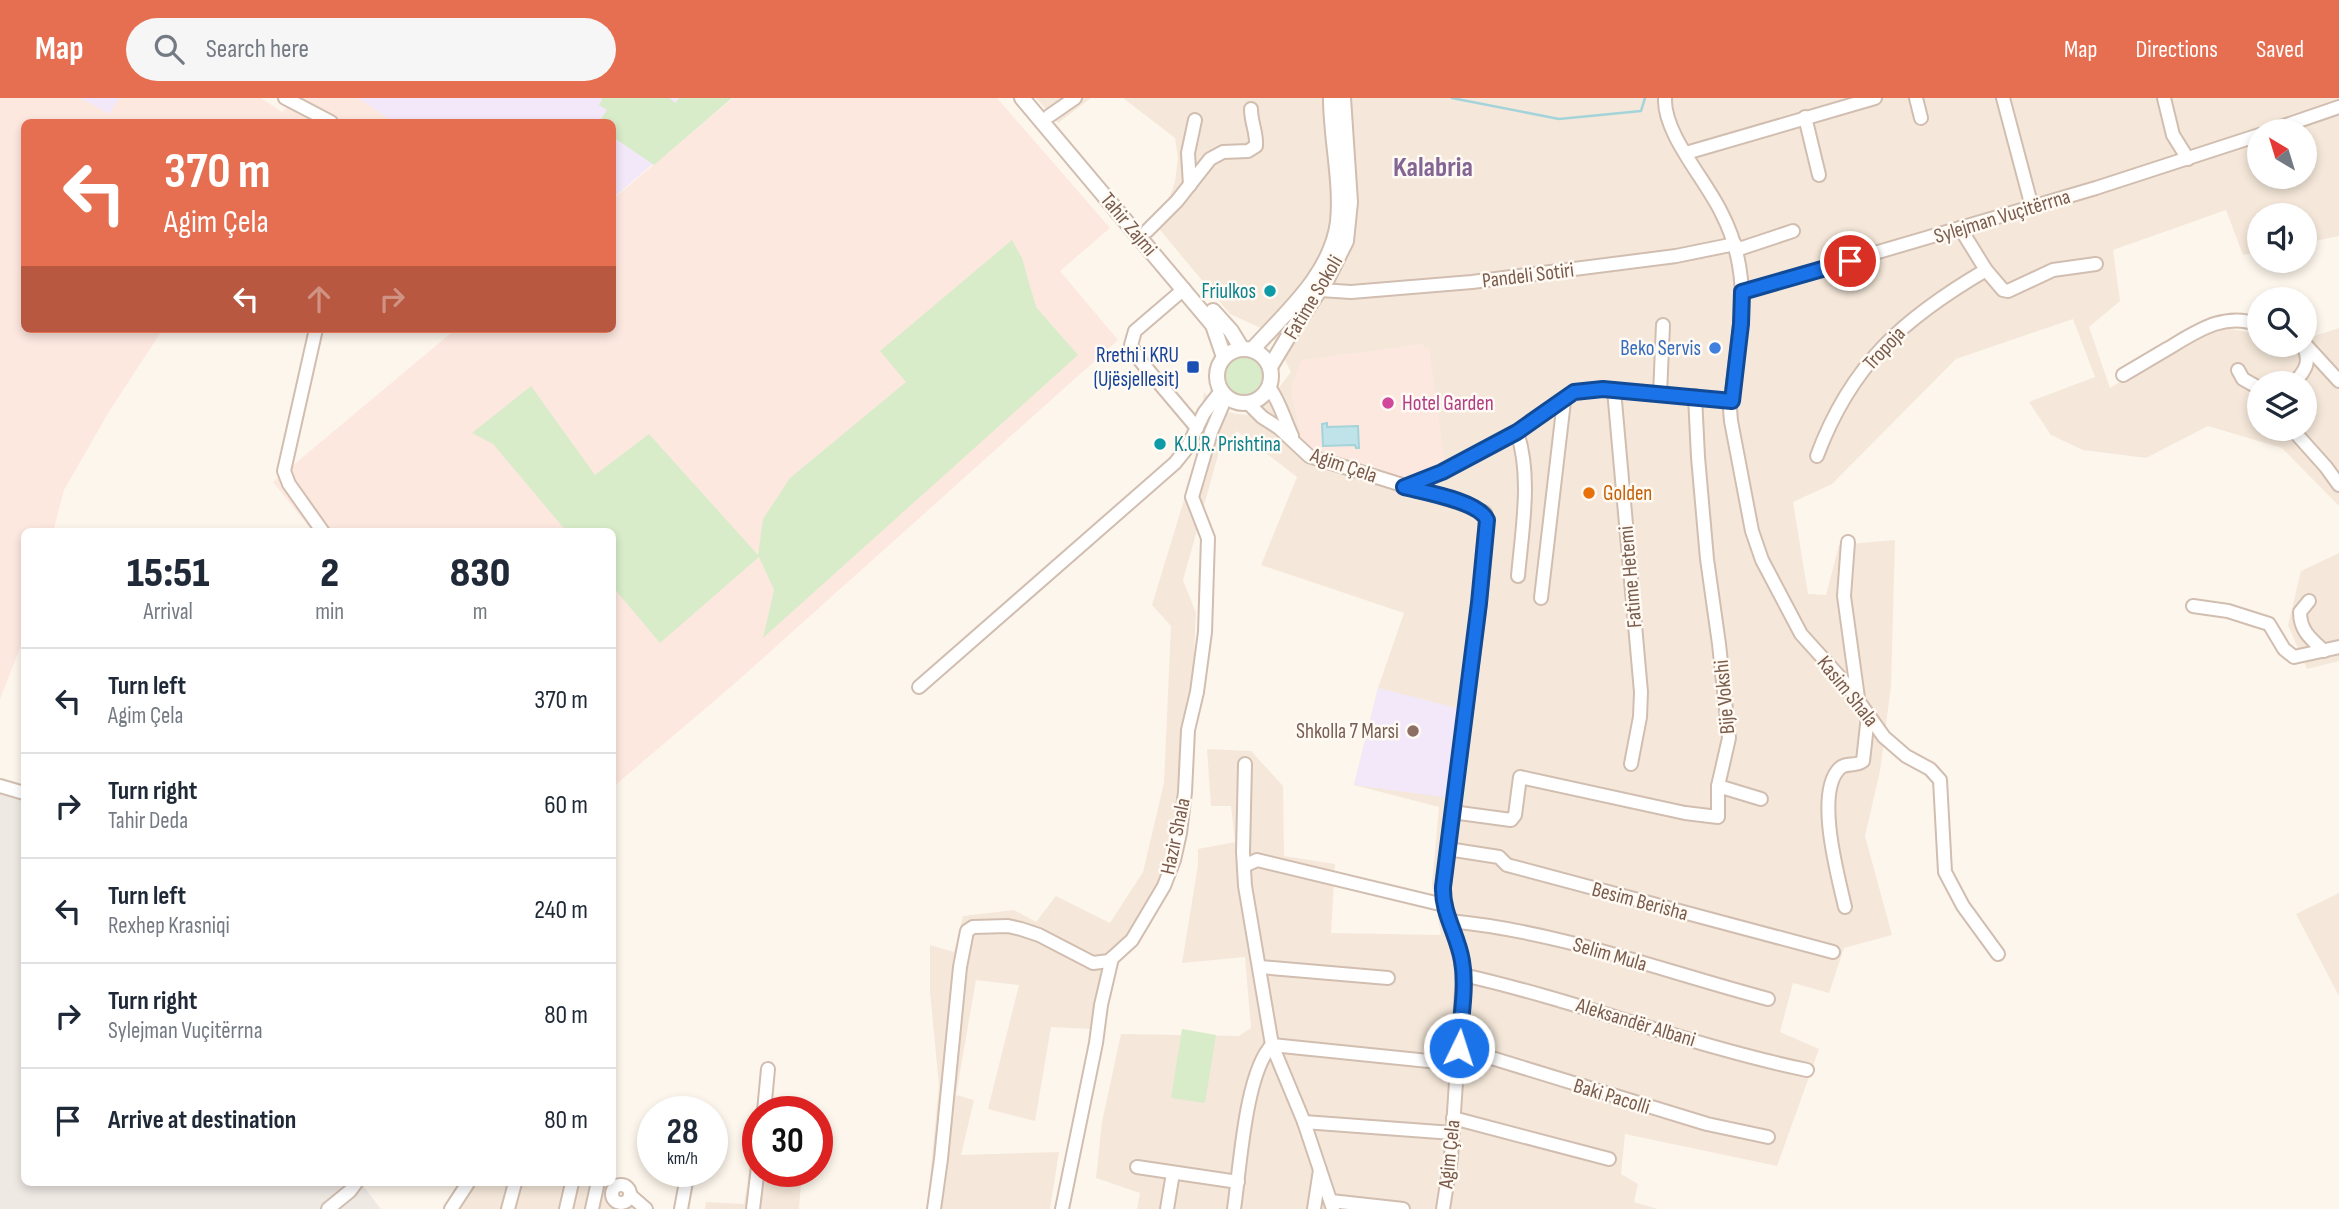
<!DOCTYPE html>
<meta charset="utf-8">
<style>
:root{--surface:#fff;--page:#f6f6f7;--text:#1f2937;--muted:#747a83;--line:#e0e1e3;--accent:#e76f51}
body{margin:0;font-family:"Sofia Sans Condensed",sans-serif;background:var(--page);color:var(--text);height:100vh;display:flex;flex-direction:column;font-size:26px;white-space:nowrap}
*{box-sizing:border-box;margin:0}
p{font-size:23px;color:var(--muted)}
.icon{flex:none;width:38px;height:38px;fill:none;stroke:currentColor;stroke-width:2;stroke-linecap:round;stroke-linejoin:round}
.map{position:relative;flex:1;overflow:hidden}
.sheet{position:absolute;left:21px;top:430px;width:595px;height:658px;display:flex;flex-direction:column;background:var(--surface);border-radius:10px;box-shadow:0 4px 10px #0003}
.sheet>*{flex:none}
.top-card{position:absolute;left:21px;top:21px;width:595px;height:214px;border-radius:10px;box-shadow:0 4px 10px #0003;background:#e76f51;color:#fff;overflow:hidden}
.needle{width:46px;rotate:322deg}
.tools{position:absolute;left:2247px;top:21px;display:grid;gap:14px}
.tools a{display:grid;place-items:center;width:70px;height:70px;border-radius:50%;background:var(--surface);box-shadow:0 4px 10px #0003;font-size:35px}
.speed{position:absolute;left:637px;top:998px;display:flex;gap:14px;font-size:35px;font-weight:700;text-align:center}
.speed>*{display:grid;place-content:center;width:91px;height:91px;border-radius:50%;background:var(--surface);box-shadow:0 4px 10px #0003;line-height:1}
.speed small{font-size:18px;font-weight:400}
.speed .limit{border:10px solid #d22;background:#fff;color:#111}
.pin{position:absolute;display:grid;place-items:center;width:60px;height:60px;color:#fff;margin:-30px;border:4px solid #fff;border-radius:50%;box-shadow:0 2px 7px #0007}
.me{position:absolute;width:77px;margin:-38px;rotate:4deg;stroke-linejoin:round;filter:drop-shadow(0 0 5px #0008)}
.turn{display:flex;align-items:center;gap:24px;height:147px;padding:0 28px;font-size:32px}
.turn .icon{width:91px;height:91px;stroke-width:2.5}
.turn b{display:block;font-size:49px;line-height:60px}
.lanes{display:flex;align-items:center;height:66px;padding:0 28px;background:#0003;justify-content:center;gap:35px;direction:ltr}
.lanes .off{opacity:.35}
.eta{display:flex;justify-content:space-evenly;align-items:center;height:119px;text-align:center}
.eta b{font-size:42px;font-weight:800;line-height:49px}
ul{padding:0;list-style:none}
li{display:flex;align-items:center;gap:21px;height:105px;padding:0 28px;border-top:2px solid var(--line)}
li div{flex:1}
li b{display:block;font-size:26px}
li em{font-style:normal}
header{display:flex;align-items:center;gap:42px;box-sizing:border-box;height:98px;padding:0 35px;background:var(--accent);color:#fff}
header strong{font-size:33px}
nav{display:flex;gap:38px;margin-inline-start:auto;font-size:24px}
.search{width:490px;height:63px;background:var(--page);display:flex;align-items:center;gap:18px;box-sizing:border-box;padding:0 24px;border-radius:38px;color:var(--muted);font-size:26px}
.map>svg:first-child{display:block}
</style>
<header>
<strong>Map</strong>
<div class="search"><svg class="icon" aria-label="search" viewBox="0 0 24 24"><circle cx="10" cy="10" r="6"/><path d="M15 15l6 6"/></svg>Search here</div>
<nav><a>Map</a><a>Directions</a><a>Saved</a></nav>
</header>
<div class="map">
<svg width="2339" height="1111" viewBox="0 0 2339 1111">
<rect width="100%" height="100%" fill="#fdf6ec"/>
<g fill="#f5e8da" fill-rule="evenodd">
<polygon points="1036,0 1091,0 1058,25"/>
<path d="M1123,0H2339V138L2305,145V117H2259V154L2243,157L2226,112L2113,152L2120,203L2089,229L2110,290L2213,228L2259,236V247H2305V241L2339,230V408L2282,350L2208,328L2146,360L2083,352L2051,337L2029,304L2095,279L2073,221L1956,261L1832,386L1793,404L1808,496L1826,497L1839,447L1895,442L1891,588L1880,673L1865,738L1892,837L1844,850L1829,895L1793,885L1780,934L1819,951L1777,1068L1625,1036L1621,1076L1638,1086L1634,1104L1658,1111H1137L1140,1095L1096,1080L1102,1024L1121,936L1239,938L1251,930L1245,859L1182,865L1198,767V751L1235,744L1231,708H1211L1207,651L1251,653L1283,688L1284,758L1335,766L1331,835L1441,837L1432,787L1439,709L1354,687L1378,590L1404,515L1261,467L1297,379L1237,333L1219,354L1183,482L1196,515L1188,690L1166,779L1097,888L1091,931L1051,929L1035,1023L988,1011L1019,887L976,882L956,997L974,1002L961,1057L1059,1054L1050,1111H927L939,987L930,894V847L954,854L963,818L1014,812L1036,824L1056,798L1110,825L1143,774L1164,685L1171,528L1152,507L1204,336L1202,310L1204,294L1218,311L1237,316L1249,317L1267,305L1291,274L1276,244L1263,231L1230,216L1150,120L1168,103L1175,84L1178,60L1175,40ZM2259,33H2305V79H2259ZM2259,285H2305V331H2259Z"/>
<polygon points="2339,455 2339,563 2307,571 2288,527 2301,473"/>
<polygon points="2339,795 2339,898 2296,816"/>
<polygon points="754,1041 758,1041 758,1073 802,1073 799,1111 705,1111 706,1104 744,1106"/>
<polygon points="474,1085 606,1085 638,1111 458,1111"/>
</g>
<g fill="#fde8e0">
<polygon points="0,0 81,0 109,16 119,0 261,0 282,14 299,0 359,0 393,24 24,24 24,231 163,231 110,312 64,392 53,434 24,434 24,540 0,601"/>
<polygon points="733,0 997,0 1110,130 1060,173 1118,242 733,587 613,689 612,434 313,434 273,384 456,231 612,231 613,101"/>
<polygon points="1424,246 1424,251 1429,250 1445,366 1405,380 1303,349 1291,292 1301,262"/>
</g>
<polygon fill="#efe9e4" points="0,692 24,704 24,1085 361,1085 381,1111 0,1111"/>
<g fill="#f3e8fa">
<polygon points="81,0 119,0 109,16"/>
<polygon points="359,0 730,0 613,100 612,24 393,24"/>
<polygon points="1378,590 1460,611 1451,700 1354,687"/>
</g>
<g fill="#d8ecc9">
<polygon points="601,0 669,0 676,5 679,0 732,0 654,67 613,39 612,24 599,24 607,12 599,7 602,2"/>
<polygon points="1012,142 1022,160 1036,209 1078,257 763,540 774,492 759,459 660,545 613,489 612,434 567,434 493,346 472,335 531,288 595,377 649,336 758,457 763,421 790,380 906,284 880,253"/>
<circle cx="1244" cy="278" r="22"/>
<polygon points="1182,931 1216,937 1205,1005 1171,1000"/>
</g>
<polygon fill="#bfe3e8" stroke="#a5d3da" stroke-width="2" points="1327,325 1327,329 1358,328 1359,350 1356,350 1355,347 1323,348 1322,326"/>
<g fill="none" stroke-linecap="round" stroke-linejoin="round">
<polyline stroke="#a5d3da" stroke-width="2.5" points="1452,0 1559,21 1641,13 1645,0"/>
<defs>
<g id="minor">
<polyline points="285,0 331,24"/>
<path d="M1665,0C1663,36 1707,83 1722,116C1737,145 1743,178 1742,211L1730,311L1731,323L1752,433L1762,462L1801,536L1847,587L1884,639L1906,658L1930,671L1940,682L1945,774L1963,808L1998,856"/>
<polyline points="1916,0 1921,20"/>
<polyline points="2003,0 2032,109"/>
<polyline points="2164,0 2173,37 2188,61"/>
<polyline points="1049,18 1075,0"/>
<polyline points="1805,19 1819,77"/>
<polyline points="2269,33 2339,9"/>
<polyline points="1686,55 1875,0"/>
<polyline points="1190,87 1188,55 1195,22"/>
<polyline points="1960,130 1986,172 2003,192 2008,193 2053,172 2096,166"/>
<path d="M1147,133L1177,103L1210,61L1223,54L1248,53L1256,48C1257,34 1251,25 1251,11"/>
<polyline points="1736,152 1793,133"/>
<polyline points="1184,191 1135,233 1131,247 1138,260 1197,330"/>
<polyline points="1320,192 1351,194 1472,184 1676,158 1735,146"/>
<polyline points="1742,194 2096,90 2259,37"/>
<polyline points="316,231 284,373 289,386 323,434"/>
<polyline points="2305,246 2339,283"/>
<polyline points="2238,272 2243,281 2259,290"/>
<path d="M2123,277C2138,268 2152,260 2167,251C2196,234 2224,213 2259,227"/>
<path d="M2294,285C2306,272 2311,264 2303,247"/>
<path d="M1269,289C1280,304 1284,321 1292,338"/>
<polyline points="1614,292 1641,594 1640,619 1631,666"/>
<polyline points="1660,296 1663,227"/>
<path d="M1249,306L1262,319L1279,330L1309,358L1473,409L1485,415L1487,422L1480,505L1443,789C1442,820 1461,844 1463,877L1451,1060L1443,1111"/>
<polyline points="2292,331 2326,369 2339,387"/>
<path d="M1517,334C1532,378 1522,432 1518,478"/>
<path d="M1817,358C1851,266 1904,220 1986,172"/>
<polyline points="1404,389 1442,374 1517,334 1574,294 1603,291 1732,303"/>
<polyline points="1848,444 1844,498 1858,600"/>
<polyline points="1541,500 1564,303"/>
<path d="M2309,503L2300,514C2300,533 2311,541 2324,553"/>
<polyline points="2193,508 2228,513 2269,526 2284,551 2294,559 2339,549"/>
<polyline points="919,589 1175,365 1187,350 1204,315 1221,293"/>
<polyline points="1245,666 1243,754 1245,788 1272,947 1304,1024 1333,1111"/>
<polyline points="0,688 24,695"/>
<polyline points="1718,688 1761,701"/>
<polyline points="1452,714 1511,722 1515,717 1520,679 1685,715 1718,719 1718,688 1729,640 1719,546 1707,461 1698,359 1695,298"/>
<polyline points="1448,751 1499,759 1507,767 1833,854"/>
<polyline points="1244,768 1257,762 1444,807"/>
<path d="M1845,809C1838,778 1815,696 1839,671C1845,664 1856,669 1863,663L1868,618"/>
<path d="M1449,823C1558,833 1662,873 1768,901"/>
<polyline points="1260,869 1388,880"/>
<path d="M1463,877C1579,903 1691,948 1807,972"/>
<polyline points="1459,950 1707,1026 1768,1039"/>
<polyline points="764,1013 768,971"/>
<polyline points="1453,1020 1609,1061"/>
<polyline points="1304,1024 1453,1035"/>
<polyline points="1137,1069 1238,1084"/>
<circle cx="621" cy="1096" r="9"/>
<polyline points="630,1097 646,1111"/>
<polyline points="1331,1103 1403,1111"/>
<polyline points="328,1111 350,1093 356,1085"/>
<polyline points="451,1111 468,1085"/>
<polyline points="508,1111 515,1085"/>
<polyline points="566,1111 572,1085"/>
<polyline points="592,1111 597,1088"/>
<polyline points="681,1111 688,1073"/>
<polyline points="753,1111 758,1069"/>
<polyline points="934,1111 941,1061 960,869 967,833 973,829 1008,828 1021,831 1039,837 1093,865 1109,863 1132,842 1164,788 1174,762 1180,735 1185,694 1188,632 1197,594 1205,534 1208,440 1192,399 1211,334 1226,299"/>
<polyline points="1062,1111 1096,945 1101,907 1112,860"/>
<polyline points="1167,1111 1173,1075"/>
<path d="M1234,1111C1240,1071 1245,975 1272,947L1458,966"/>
<polyline points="1314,1111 1320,1072"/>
</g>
<g id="tertiary">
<polyline points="1022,0 1213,227 1224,259"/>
<polyline points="1213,213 1231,233 1242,251"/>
<circle cx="1244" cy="278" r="27"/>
<path d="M1252,252C1285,215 1331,177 1338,124C1342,83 1331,41 1331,0"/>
<polyline points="1270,269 1291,234 1327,181 1346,143 1350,104 1343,0"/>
</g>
</defs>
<use href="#minor" stroke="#d1beb0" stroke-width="16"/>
<use href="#tertiary" stroke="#d1beb0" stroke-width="18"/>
<use href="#minor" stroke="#fff" stroke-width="12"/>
<use href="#tertiary" stroke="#fff" stroke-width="14"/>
</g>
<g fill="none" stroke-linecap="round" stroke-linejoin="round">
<defs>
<path id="route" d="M1459,950C1460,922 1467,891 1462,863C1458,837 1442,816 1443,789L1479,505L1487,422C1479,403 1424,394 1404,389L1442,374L1517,334L1574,294L1603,291L1732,303L1741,226L1742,194L1850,163"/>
</defs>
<use href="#route" stroke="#114b97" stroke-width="18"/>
<use href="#route" stroke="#1a73e8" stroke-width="12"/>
</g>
<g fill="#0f9aa8" stroke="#fffaf3" stroke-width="2.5">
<circle cx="1270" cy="193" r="7"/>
<circle cx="1160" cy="346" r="7"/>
</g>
<circle fill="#3f7fe0" stroke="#fffaf3" stroke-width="2.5" cx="1715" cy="250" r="7"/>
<rect fill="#1a4fb4" stroke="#fffaf3" stroke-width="2.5" x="1186" y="262" width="14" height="14" rx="3.5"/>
<circle fill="#d1479c" stroke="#fffaf3" stroke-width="2.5" cx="1388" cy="305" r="7"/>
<circle fill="#e8710a" stroke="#fffaf3" stroke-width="2.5" cx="1589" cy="395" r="7"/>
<circle fill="#8d6e63" stroke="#fffaf3" stroke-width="2.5" cx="1413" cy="633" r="7"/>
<g text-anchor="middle" stroke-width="5" stroke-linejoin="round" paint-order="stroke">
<g font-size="21" fill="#7a5c4d" stroke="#fffaf3">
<text transform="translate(2002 118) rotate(-17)" y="7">Sylejman Vuçitërrna</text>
<text transform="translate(1129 126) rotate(50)" y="7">Tahir Zajmi</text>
<text transform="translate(1528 177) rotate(-7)" y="7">Pandeli Sotiri</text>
<text transform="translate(1313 199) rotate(-59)" y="7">Fatime Sokoli</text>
<text transform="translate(1884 250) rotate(-47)" y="7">Tropoja</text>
<text transform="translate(1344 367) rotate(19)" y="7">Agim Çela</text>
<text transform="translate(1630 479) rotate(-95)" y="7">Fatime Hetemi</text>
<text transform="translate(1848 593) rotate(51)" y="7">Kasim Shala</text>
<text transform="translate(1724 599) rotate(-95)" y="7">Bije Vokshi</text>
<text transform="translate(1175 738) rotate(-78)" y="7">Hazir Shala</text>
<text transform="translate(1640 803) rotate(15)" y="7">Besim Berisha</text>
<text transform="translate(1610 856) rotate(16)" y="7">Selim Mula</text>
<text transform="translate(1636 924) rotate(17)" y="7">Aleksandër Albani</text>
<text transform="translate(1612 998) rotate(17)" y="7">Baki Pacolli</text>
<text transform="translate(1449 1056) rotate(-84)" y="7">Agim Çela</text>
</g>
<g font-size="21" fill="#0d838f" stroke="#fffaf3" text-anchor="end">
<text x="1256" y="200">Friulkos</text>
<text x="1174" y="353" text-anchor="start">K.U.R. Prishtina</text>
</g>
<g font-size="21" fill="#366cbe" stroke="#fffaf3" text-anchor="end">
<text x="1701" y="257">Beko Servis</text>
</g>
<g font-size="21" fill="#164399" stroke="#fffaf3" text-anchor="end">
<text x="1179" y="264">Rrethi i KRU<tspan x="1179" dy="24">(Ujësjellesit)</tspan></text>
</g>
<g font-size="21" fill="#b23c85" stroke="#fffaf3" text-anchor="start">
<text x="1402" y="312">Hotel Garden</text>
</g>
<g font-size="21" fill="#c56008" stroke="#fffaf3" text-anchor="start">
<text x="1603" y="402">Golden</text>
</g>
<g font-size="21" fill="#785e54" stroke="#fffaf3" text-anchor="end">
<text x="1399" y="640">Shkolla 7 Marsi</text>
</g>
<g font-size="28" font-weight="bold" fill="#846695" stroke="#fffaf3">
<text x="1433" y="78">Kalabria</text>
</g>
</g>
</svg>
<div class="tools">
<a><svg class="needle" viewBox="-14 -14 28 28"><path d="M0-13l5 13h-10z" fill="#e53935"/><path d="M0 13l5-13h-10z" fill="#747a83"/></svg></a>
<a><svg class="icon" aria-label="sound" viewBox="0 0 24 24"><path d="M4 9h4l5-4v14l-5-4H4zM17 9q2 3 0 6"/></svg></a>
<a><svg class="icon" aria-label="search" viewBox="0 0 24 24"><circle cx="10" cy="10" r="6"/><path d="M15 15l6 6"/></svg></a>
<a><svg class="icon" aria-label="layers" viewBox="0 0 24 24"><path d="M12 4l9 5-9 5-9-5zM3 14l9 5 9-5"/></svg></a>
</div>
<div class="speed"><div>28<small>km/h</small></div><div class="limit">30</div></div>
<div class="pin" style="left:1850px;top:163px;background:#d93025"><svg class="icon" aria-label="arrive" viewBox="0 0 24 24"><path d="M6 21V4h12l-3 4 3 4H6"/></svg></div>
<svg class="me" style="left:1459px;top:950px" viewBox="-20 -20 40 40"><circle r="17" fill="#1a73e8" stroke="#fff" stroke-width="3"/><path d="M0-11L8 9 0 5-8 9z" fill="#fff"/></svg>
<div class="top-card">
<div class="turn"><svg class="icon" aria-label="left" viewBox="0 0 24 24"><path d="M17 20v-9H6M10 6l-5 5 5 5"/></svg><div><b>370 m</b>Agim Çela</div></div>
<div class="lanes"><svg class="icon" aria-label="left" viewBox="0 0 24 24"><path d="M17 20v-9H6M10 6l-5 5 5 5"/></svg><svg class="icon off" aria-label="ahead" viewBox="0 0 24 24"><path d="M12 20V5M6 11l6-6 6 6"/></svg><svg class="icon off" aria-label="right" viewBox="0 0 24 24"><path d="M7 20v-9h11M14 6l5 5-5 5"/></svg></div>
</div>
<section class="sheet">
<div class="eta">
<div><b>15:51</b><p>Arrival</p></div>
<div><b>2</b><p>min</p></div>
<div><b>830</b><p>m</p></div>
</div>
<ul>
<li><svg class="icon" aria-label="left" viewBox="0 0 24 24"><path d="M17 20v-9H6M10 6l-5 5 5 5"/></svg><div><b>Turn left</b><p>Agim Çela</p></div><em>370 m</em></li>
<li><svg class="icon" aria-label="right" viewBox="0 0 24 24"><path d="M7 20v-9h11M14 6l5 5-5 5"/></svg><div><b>Turn right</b><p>Tahir Deda</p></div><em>60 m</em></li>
<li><svg class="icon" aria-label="left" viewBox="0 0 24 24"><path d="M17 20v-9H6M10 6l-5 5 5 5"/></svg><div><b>Turn left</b><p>Rexhep Krasniqi</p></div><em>240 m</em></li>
<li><svg class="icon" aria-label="right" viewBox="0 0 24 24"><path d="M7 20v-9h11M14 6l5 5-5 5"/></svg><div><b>Turn right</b><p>Sylejman Vuçitërrna</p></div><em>80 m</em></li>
<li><svg class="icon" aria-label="arrive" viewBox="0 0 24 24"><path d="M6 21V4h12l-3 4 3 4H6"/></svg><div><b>Arrive at destination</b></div><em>80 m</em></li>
</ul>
</section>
</div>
